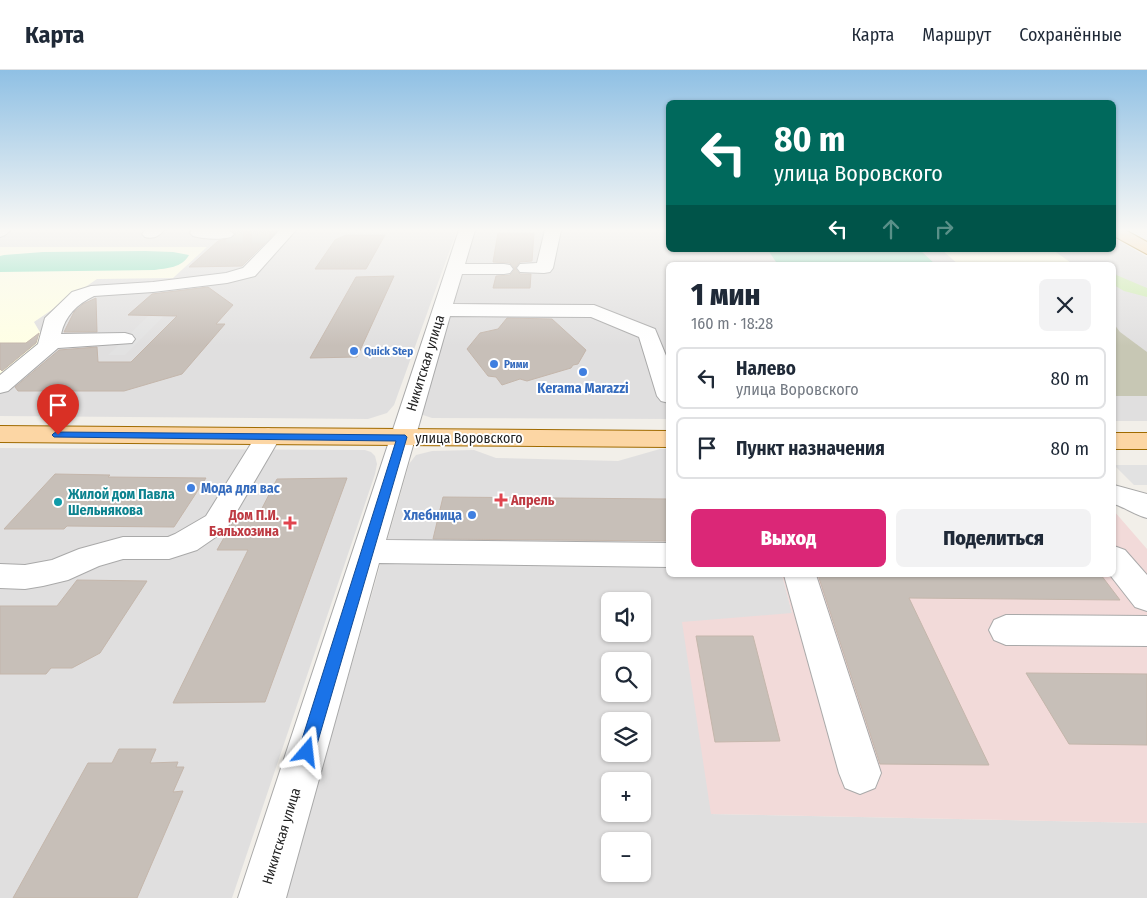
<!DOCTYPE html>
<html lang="ru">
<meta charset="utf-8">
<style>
:root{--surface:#fff;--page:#f2f2f3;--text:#1f2937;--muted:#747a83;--line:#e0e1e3;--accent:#db2777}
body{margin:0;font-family:"Fira Sans Condensed",sans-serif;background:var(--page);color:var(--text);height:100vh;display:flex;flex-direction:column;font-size:19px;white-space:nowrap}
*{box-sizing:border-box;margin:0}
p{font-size:16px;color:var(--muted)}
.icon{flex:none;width:28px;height:28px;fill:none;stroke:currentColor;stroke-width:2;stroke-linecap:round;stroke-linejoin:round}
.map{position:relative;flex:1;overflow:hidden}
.sheet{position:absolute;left:666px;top:192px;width:450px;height:315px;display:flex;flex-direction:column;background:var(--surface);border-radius:8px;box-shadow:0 1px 4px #0004}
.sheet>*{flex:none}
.hud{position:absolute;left:666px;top:30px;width:450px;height:152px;border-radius:8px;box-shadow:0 1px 4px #0004;background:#00695c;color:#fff;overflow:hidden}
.buttons{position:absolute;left:601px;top:522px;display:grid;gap:10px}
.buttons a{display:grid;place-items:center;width:50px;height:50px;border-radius:8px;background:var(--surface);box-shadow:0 1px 4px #0004;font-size:25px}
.pin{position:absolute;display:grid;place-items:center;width:42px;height:42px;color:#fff;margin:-51px -21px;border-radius:50% 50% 50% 0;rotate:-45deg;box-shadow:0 0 5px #0007}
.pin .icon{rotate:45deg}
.me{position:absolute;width:55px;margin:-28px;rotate:17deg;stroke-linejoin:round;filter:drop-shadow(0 0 4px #0008)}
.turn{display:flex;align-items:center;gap:18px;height:105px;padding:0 25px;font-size:22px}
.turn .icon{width:65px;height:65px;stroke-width:2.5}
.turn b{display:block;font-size:35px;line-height:42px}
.lanes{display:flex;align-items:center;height:48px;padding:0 25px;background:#0003;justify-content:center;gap:25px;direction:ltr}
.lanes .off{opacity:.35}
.round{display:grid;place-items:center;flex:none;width:52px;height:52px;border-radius:8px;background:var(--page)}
.head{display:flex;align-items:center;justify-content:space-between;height:85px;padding:0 25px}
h1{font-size:30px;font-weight:800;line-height:38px}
.button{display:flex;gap:10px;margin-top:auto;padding:10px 25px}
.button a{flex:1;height:58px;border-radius:8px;background:var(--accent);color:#fff;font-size:20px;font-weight:800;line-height:58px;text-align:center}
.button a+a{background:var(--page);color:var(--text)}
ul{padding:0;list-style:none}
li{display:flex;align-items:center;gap:15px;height:62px;margin:0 10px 8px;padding:0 15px;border:2px solid var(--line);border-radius:8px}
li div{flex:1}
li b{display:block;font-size:19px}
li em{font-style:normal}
header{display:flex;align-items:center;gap:30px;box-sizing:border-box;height:70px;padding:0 25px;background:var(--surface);border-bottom:1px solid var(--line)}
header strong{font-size:24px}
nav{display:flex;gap:28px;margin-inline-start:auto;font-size:18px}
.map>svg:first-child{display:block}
</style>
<header>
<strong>Карта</strong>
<nav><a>Карта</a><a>Маршрут</a><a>Сохранённые</a></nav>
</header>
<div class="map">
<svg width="1147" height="828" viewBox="0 0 1147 828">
<rect width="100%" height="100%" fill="#f2efe9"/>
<g fill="#e0dfdf" fill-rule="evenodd">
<polygon points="0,160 457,160 394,335 387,343 368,349 0,346"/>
<polygon points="471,160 669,160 669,180 1114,180 1114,168 1147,187 1147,351 1114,351 1114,195 669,195 669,349 432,348 423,345 418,340 417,334"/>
<polygon points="0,378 365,380 371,382 375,386 377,394 375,404 232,828 0,828"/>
<path d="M660,379H669V505H782L792,543L711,744L1147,753V828H285L409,394L416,385L432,381L474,380L496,388L618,391ZM610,531H642V564H610ZM610,591H642V624H610ZM610,651H642V684H610ZM610,711H642V744H610ZM610,771H642V804H610Z"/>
</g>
<polygon fill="#f2dad9" points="1114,441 1147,479 1147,753 711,744 682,552 792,543 782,505 1114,505"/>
<g fill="#ffffe5">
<polygon points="0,177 207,177 173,208 97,209 34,252 41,264 37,275 0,305"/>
<polygon points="942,180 1053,180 1074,195 959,195"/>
</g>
<polygon fill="#c7c7b4" points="1114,254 1120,262 1147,282 1147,326 1114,326"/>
<polygon fill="#cdebb0" points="1114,204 1147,218 1147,227 1124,221 1114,215"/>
<g fill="#88e0be">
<polygon points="768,180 920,180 936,195 778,195"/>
<path d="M145,181L173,182L189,185C182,198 167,198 154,200L0,202V186L4,185L43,182Z"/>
</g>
<g fill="#e2e2e2">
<polygon points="148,246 164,246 125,285 108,285"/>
<polygon points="1114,395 1147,395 1147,415 1134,415"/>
</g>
<g fill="#c7bfb8" stroke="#c4b6ab">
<polygon points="233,161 277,161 242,196 189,197 218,171 232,168 236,164"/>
<polygon points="498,163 534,163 532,191 520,192 515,198 520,204 531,204 530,218 493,218 496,206 510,205 515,199 510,193 493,192"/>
<polygon points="346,165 385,165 366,199 315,199 335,170"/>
<polygon points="394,206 357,287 310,288 356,207"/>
<polygon points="208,217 233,235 216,254 225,254 182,304 124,321 18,321 15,317 59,280 97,277 98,292 131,292 177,246 128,245 152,224"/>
<polygon points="96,228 97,262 64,262 74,242 83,234"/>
<polygon points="507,248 552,249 586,280 578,294 573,295 571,298 527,311 520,309 502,315 496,307 488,306 467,279 480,263 498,259"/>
<polygon points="39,263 36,273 2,301 0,299 0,273 26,273"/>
<polygon points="55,404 110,405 108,407 206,408 174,457 67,456 64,459 4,459"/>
<polygon points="347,408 265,632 173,633 248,480 217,480 234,450 256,450 277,409"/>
<polygon points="443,427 669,429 669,471 433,469"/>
<polygon points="818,505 1101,505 1120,530 909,528 989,695 880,694"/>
<polygon points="77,510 147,511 100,583 72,598 51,598 46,604 0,604 0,536 57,536"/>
<polygon points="696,566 753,566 780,671 715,672"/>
<polygon points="1026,603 1147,604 1147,675 1069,674"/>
<polygon points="119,679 156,679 150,693 178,692 176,697 184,697 173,722 183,721 137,828 13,828 88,693 112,693"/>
</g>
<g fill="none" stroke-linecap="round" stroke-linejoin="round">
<polyline stroke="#c8c6c1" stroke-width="17" stroke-dasharray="17 9" stroke-linecap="butt" points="226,164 277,164"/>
<defs>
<g id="minor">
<polygon points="0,160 11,160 5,165 0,167"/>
<path d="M146,160H164C159,167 152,169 145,167L142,164Z"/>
<path d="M192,160H228L234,164L231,167C220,170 204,169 193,166L190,163Z"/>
<path d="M280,160H296L255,206L227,213L153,222L94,226C77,234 65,246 61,264L125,263L132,265L135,269L132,273L58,278L8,321L0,323V305L38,274L45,248L72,222L91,216L153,212L226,203L243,198Z"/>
<polygon points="459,160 475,160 465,194 504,194 510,195 513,199 510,203 504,204 462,204 453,234 594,235 655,259 669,293 669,333 661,331 657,326 639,267 591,247 450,246 386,470 669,473 669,497 379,493 286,828 238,828"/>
<polygon points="545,160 561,160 553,198 550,202 544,203 520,202 517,198 520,194 537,193"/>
<polygon points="268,358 277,361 281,366 226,460 197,480 169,489 123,489 99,496 68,510 43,516 25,519 0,518 0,494 25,495 52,490 79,479 123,467 168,467 175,464 206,446 259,361"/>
<path d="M1114,415L1147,424V448C1135,445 1126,438 1114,434Z"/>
<polygon points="1114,476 1125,480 1147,505 1147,541 1135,537 1110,505 1114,505"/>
<polygon points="784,505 816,505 881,703 875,718 860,724 845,718 839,703"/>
<polygon points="1006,545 1147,546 1147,576 1006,575 994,570 989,560 994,550"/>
</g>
<g id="major">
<polygon points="1114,160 1125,160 1147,172 1147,184 1114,166"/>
<polygon points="0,356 669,361 669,377 0,372"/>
<rect x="1114" y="363" width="33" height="16"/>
</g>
</defs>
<use href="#minor" stroke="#a9a9a9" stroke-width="2"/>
<use href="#major" stroke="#a06b00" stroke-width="2"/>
<use href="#minor" fill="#fff" fill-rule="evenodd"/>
<use href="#major" fill="#fcd6a4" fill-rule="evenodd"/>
</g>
<linearGradient id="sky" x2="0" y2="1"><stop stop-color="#8fc0e4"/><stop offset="0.58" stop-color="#f9f8f5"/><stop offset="1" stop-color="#f9f8f5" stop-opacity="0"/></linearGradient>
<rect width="1147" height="276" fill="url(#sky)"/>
<polygon fill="#1a73e8" stroke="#114b97" points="58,362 405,365 407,367 313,688 307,690 301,688 298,682 396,371 54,367 52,365 54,363"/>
<g fill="#3f7fe0" stroke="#fff" stroke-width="2">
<circle cx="354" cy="281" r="5"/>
<circle cx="494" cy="294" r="5"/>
<circle cx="583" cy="302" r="5"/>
<circle cx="191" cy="418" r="5"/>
<circle cx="472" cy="445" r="5"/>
</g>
<g fill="#e0444e" stroke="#fff" stroke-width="2">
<path d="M498.5 422.5h5v5h5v5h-5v5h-5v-5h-5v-5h5z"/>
<path d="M287.5 445.5h5v5h5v5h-5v5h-5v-5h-5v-5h5z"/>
</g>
<circle fill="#0f9aa8" stroke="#fff" stroke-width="2" cx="58" cy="432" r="5"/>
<g text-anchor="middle" stroke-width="4" stroke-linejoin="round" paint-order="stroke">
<g font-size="11" font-weight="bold" fill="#366cbe" stroke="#fff" text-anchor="start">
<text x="364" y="285">Quick Step</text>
<text x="504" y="298">Рими</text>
</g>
<g font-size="14" fill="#222" stroke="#fff">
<text transform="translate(425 293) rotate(-73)" y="5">Никитская улица</text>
<text x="469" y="373">улица Воровского</text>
<text transform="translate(281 766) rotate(-73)" y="5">Никитская улица</text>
</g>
<g font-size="14" font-weight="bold" fill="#366cbe" stroke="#fff">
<text x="583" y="323">Kerama Marazzi</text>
<text x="201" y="423" text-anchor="start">Мода для вас</text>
<text x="462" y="450" text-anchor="end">Хлебница</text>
</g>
<g font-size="14" font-weight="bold" fill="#0d838f" stroke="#fff" text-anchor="start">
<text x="68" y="429">Жилой дом Павла<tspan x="68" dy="16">Шельнякова</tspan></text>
</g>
<g font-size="14" font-weight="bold" fill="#be3a42" stroke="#fff" text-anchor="start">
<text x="511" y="435">Апрель</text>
<text x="279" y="450" text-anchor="end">Дом П.И.<tspan x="279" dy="16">Бальхозина</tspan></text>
</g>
</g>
</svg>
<div class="buttons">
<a><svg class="icon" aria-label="sound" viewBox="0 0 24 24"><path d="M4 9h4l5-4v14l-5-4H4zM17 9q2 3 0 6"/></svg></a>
<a><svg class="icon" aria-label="search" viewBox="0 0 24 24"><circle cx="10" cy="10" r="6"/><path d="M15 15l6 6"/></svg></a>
<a><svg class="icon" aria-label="layers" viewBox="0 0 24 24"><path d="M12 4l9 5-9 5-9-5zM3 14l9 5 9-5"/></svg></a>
<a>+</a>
<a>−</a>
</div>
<div class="pin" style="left:58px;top:365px;background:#d93025"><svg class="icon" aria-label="arrive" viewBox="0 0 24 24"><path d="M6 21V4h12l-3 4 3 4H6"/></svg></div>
<svg class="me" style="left:307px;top:682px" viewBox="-20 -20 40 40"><path d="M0-17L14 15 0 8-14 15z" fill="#1a73e8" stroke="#fff" stroke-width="4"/></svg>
<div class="hud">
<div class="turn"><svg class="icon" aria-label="left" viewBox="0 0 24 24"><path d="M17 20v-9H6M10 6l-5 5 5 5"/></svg><div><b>80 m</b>улица Воровского</div></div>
<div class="lanes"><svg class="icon" aria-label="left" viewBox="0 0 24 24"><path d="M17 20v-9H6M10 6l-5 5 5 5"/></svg><svg class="icon off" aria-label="ahead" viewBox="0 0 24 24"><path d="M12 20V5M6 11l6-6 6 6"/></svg><svg class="icon off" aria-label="right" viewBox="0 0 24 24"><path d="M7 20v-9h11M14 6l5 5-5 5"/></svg></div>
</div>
<section class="sheet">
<div class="head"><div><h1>1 мин</h1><p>160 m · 18:28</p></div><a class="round"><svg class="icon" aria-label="close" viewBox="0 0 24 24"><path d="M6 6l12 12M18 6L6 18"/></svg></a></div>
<ul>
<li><svg class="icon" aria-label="left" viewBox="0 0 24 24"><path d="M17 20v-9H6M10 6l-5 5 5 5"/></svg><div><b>Налево</b><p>улица Воровского</p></div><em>80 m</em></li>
<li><svg class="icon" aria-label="arrive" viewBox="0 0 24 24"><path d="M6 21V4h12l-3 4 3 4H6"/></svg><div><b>Пункт назначения</b></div><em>80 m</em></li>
</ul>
<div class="button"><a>Выход</a><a>Поделиться</a></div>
</section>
</div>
